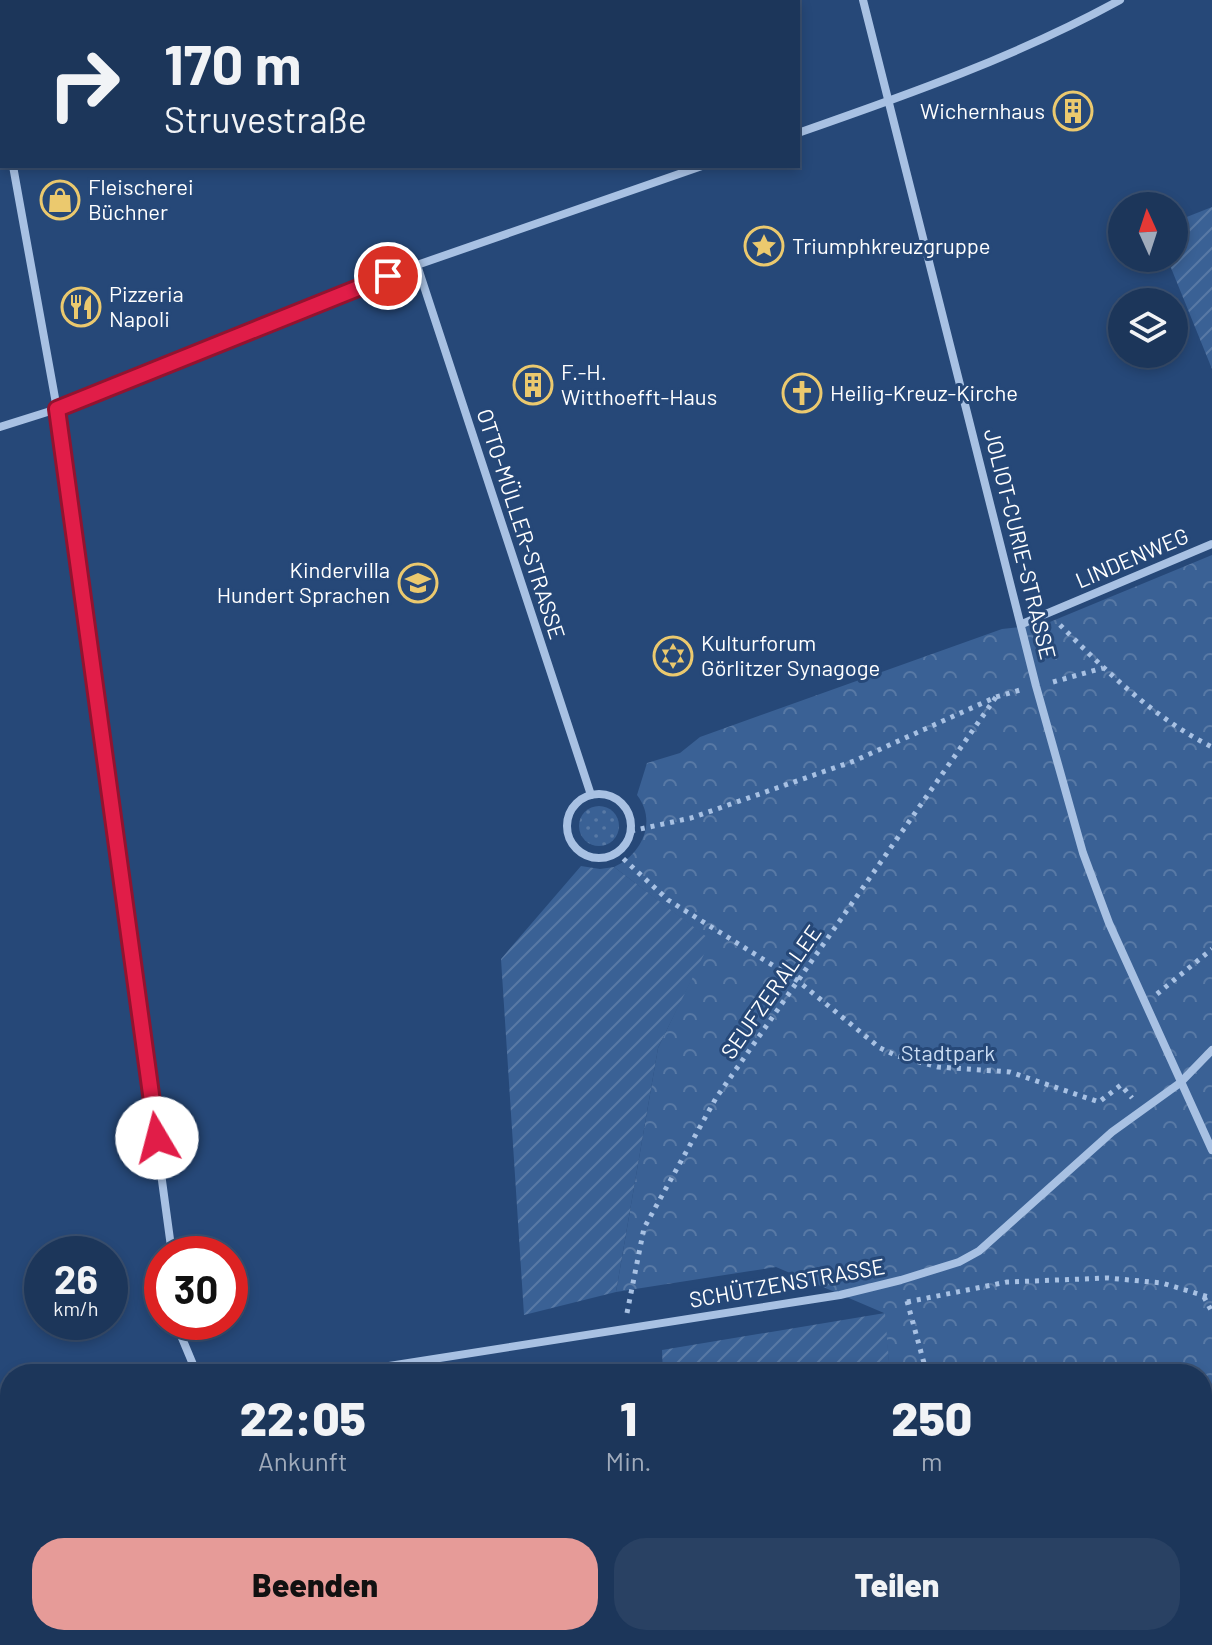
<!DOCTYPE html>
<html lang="de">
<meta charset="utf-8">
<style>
:root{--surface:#1c365a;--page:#294163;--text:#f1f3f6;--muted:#a0abbb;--line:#3a5070;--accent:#e69b98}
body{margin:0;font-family:Barlow,sans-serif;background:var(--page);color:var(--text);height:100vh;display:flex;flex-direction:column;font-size:30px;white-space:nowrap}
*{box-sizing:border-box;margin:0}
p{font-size:26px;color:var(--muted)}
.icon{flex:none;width:44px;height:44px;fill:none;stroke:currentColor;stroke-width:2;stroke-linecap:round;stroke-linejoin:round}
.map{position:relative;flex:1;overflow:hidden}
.side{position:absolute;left:0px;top:1364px;width:1212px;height:282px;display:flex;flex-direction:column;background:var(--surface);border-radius:32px 32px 0 0;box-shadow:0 4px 12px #0003,0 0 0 2px var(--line)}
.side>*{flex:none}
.top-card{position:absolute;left:0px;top:0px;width:800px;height:168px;box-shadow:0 4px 12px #0003,0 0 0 2px var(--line);background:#1c365a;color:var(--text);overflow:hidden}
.needle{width:52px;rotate:357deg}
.buttons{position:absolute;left:1108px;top:192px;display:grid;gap:16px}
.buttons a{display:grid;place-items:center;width:80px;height:80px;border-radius:50%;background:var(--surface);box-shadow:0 4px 12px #0003,0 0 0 2px var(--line);font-size:40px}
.speed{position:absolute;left:24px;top:1236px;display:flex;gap:16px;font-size:40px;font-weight:700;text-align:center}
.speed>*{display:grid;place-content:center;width:104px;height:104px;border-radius:50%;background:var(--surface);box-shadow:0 4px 12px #0003,0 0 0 2px var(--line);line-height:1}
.speed small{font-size:20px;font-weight:400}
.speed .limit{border:12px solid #d22;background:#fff;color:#111}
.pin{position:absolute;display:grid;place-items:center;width:68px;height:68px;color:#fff;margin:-34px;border:4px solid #fff;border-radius:50%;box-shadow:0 2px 8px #0007}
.me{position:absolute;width:88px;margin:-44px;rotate:352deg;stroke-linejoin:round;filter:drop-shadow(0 0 6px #0008)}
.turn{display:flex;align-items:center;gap:28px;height:168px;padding:0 32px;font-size:36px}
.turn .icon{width:104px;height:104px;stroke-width:2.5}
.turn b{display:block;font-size:56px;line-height:68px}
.eta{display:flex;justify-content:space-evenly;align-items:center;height:136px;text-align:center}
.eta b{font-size:48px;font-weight:800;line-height:56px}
.action{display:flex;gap:16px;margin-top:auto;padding:16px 32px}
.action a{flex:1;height:92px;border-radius:32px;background:var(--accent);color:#111;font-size:32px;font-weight:800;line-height:92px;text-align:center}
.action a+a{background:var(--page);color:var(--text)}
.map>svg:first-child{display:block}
</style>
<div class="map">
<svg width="1212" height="1645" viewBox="0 0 1212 1645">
<defs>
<pattern id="grass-dots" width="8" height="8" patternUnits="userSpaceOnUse" patternTransform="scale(2)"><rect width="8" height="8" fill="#3a6195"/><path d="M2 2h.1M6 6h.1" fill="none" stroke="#5879a5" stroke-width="1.8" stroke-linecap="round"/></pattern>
<pattern id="park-crowns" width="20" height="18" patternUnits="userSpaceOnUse" patternTransform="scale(2)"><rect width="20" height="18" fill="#3a6195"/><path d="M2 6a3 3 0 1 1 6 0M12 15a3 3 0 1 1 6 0" fill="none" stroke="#5879a5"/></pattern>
<pattern id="garden-furrows" width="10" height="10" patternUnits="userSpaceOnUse" patternTransform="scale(2)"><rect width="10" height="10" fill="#3a6195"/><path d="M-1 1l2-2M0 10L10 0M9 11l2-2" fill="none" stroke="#5879a5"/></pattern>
</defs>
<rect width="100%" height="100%" fill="#264878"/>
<circle fill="url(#grass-dots)" cx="599" cy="826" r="20"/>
<path fill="url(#park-crowns)" d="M1212,555V1588H1202V1374H890L884,1313L776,1267L616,1292L658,1048L710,940L614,867C641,855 658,822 637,795L647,763L680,753L700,737L1002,629L1045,624Z"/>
<g fill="url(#garden-furrows)">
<polygon points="1212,207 1212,369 1167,258 1174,258 1174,222"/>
<polygon points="581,866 600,869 614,867 711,940 658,1048 616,1292 524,1315 501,959"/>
<polygon points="885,1313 890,1374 663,1374 662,1350"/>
</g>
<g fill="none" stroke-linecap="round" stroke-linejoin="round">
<g stroke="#a8c1e3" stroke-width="5" stroke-dasharray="4 6" stroke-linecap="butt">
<path d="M1060,625C1106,671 1154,718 1212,747"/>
<polyline points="1053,682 1103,668"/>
<polyline points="631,831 691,818 854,761 996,697 1020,690"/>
<polyline points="616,852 668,900 798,981 880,1048 897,1056 938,1067 1010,1072 1099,1102 1121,1085 1132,1098"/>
<polyline points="1157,994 1212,949"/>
<polyline points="1204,1297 1212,1312"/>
<polyline points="907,1301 927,1374"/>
<polyline points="907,1302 1007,1282 1108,1278 1162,1283 1212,1298"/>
<polyline points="627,1313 644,1228 716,1098 996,697"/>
<polyline points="1202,1579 1212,1579"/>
<polyline points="513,1636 515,1645"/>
</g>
<g stroke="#a8c1e3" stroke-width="8">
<polyline points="863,0 1036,686 1083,853 1109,923 1212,1150"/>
<polyline points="33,2 39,0"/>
<polyline points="0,12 2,12"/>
<polyline points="0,95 2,106"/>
<path d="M798,133C907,95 1018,56 1120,0"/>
<polyline points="13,166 57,409 172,1254"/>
<polyline points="417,265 591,795"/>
<polyline points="0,427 57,409 417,265 702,166"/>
<polyline points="1022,624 1212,544"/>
<circle cx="599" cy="826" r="32"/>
<polyline points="180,1322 182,1338 197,1374"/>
<polyline points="338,1374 840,1295 901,1280 959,1262 979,1251 1112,1132 1180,1083 1212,1050"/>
<polyline points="0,1389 10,1390"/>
<polyline points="444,1636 453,1645"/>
</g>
</g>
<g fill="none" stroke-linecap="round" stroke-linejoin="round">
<defs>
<polyline id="route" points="157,1138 57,409 388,276"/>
</defs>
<use href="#route" stroke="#92132f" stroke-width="20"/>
<use href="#route" stroke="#e11d48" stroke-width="14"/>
</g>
<defs>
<symbol id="building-ring" viewBox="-11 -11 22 22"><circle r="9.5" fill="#264878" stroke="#ebc96e" stroke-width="1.5"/><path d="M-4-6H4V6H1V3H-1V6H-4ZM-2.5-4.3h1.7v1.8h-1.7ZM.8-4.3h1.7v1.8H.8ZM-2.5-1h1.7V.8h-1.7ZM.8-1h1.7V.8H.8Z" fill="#ebc96e"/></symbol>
<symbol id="shop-ring" viewBox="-11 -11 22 22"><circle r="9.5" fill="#264878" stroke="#ebc96e" stroke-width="1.5"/><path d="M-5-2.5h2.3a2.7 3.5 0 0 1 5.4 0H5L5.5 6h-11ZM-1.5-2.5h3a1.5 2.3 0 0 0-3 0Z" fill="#ebc96e"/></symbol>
<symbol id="sight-ring" viewBox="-11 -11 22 22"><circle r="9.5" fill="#264878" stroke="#ebc96e" stroke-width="1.5"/><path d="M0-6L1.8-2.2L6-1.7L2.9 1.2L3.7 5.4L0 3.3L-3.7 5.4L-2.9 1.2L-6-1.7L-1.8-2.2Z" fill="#ebc96e"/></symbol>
<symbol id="restaurant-ring" viewBox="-11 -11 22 22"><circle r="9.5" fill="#264878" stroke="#ebc96e" stroke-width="1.5"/><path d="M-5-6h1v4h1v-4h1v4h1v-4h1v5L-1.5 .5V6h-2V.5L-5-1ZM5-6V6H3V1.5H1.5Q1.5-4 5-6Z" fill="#ebc96e"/></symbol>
<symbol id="church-ring" viewBox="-11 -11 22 22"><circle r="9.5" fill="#264878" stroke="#ebc96e" stroke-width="1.5"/><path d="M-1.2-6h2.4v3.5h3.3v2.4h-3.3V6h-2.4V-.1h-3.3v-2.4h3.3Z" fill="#ebc96e"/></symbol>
<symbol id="school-ring" viewBox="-11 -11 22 22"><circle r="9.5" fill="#264878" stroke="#ebc96e" stroke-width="1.5"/><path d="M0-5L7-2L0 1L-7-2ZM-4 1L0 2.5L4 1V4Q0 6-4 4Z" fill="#ebc96e"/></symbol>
<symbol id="synagogue-ring" viewBox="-11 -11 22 22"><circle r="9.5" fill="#264878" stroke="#ebc96e" stroke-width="1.5"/><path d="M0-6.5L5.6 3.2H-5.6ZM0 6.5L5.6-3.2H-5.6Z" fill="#ebc96e"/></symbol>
</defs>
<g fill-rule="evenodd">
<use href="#building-ring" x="1051" y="89" width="44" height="44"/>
<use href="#shop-ring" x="38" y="178" width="44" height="44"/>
<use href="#sight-ring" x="742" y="224" width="44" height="44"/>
<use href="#restaurant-ring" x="59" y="285" width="44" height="44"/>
<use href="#building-ring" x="511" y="363" width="44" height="44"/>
<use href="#church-ring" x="780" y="371" width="44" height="44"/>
<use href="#school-ring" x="396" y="561" width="44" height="44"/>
<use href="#synagogue-ring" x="651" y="634" width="44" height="44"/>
</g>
<g text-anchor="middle" stroke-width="6" stroke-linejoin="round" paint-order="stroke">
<g font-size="22" fill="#fff" stroke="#264878" text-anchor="start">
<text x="1045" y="119" text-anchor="end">Wichernhaus</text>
<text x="88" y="195">Fleischerei<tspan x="88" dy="25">Büchner</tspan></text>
<text x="792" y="254">Triumphkreuzgruppe</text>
<text x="109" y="302">Pizzeria<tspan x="109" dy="25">Napoli</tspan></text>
<text x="561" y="380">F.-H.<tspan x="561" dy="25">Witthoefft-Haus</tspan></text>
<text x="830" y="401">Heilig-Kreuz-Kirche</text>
<text x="390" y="578" text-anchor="end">Kindervilla<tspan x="390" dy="25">Hundert Sprachen</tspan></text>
<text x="701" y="651">Kulturforum<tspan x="701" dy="25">Görlitzer Synagoge</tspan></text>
</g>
<g font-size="22" fill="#fff" stroke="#264878">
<text transform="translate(521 524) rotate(72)" y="8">OTTO-MÜLLER-STRASSE</text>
<text transform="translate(1020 544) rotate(76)" y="8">JOLIOT-CURIE-STRASSE</text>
<text transform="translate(1132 558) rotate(-23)" y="8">LINDENWEG</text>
<text transform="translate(771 992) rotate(-55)" y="8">SEUFZERALLEE</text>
<text transform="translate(787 1283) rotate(-10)" y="8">SCHÜTZENSTRASSE</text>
</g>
<g font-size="22" fill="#cadcf3" stroke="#264878">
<text x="948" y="1061">Stadtpark</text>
</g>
</g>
</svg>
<div class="buttons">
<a><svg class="needle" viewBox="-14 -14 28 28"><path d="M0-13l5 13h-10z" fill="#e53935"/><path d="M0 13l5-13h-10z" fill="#a0abbb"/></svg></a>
<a><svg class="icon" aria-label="layers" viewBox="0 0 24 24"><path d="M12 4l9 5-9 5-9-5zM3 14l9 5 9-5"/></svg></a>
</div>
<div class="speed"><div>26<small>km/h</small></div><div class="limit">30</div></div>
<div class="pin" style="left:388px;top:276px;background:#d93025"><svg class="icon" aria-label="arrive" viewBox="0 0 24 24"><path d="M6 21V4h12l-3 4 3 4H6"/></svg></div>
<svg class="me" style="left:157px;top:1138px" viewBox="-20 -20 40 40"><circle r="19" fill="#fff"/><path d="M0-13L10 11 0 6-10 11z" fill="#e11d48"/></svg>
<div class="top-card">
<div class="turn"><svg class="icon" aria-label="right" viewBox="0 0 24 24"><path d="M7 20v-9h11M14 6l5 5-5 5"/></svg><div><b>170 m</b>Struvestraße</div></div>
</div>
<section class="side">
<div class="eta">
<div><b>22:05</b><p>Ankunft</p></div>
<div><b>1</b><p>Min.</p></div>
<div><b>250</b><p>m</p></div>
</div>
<div class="action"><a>Beenden</a><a>Teilen</a></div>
</section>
</div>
